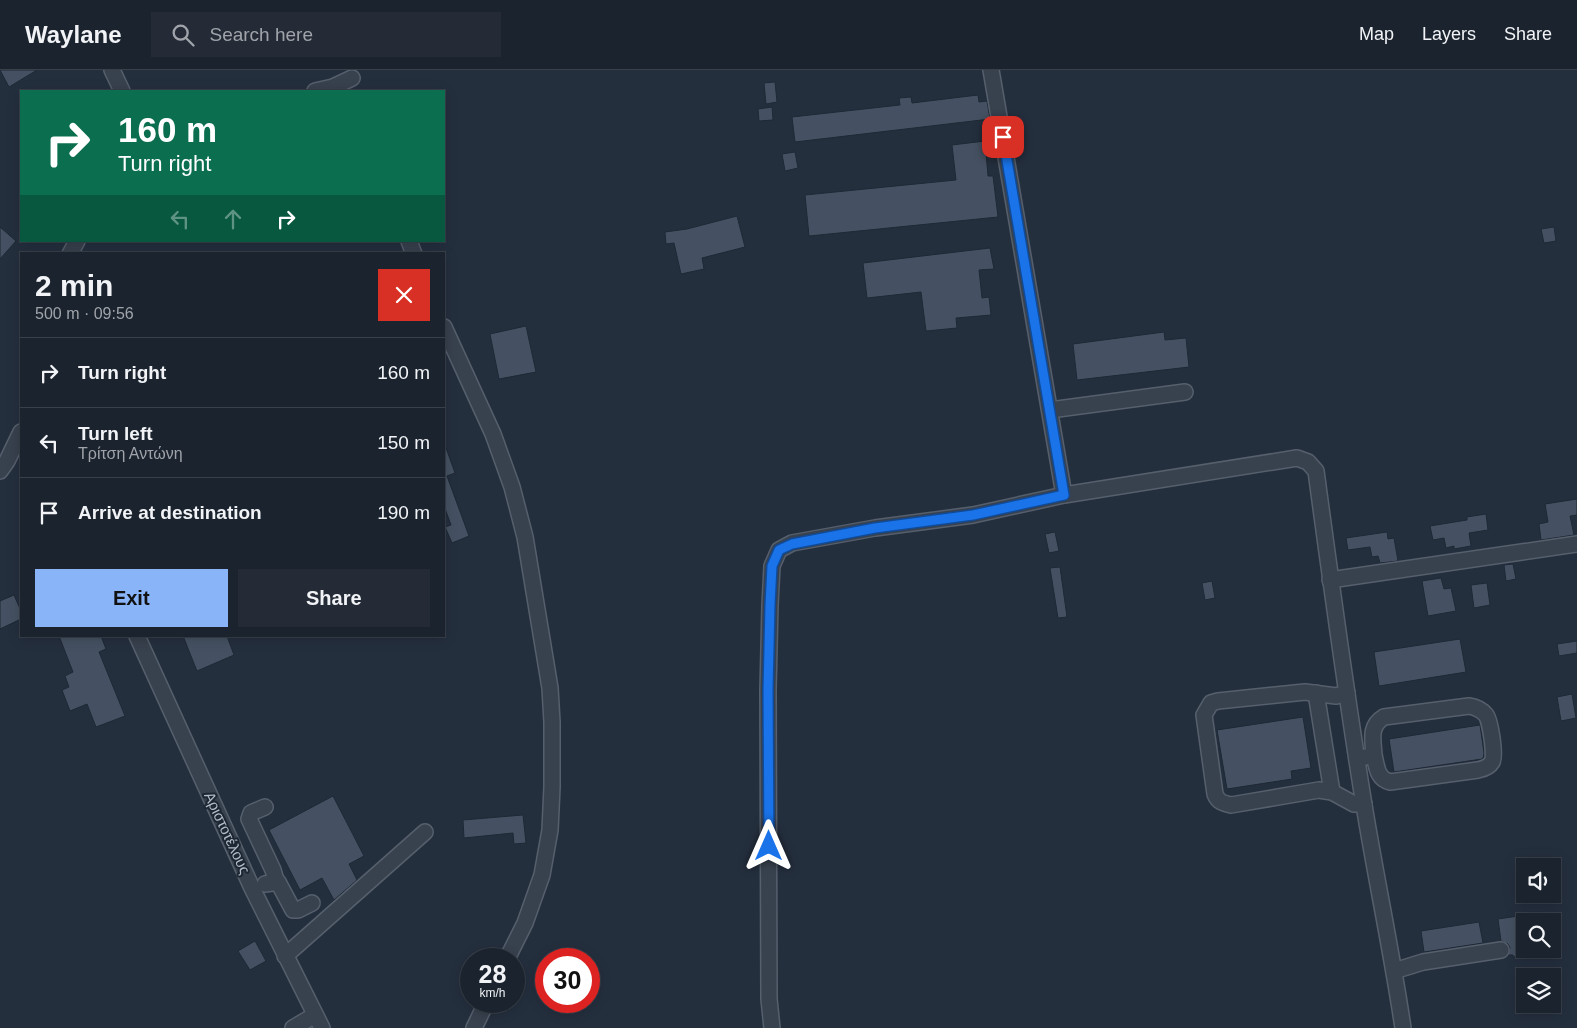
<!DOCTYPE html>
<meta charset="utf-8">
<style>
:root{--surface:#1b232e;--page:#242b36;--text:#f1f3f6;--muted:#a0a4aa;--line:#39404a;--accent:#8ab4f8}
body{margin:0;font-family:Helvetica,sans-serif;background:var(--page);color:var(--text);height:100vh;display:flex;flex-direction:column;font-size:19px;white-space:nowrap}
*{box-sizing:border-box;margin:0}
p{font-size:16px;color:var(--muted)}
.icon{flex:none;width:28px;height:28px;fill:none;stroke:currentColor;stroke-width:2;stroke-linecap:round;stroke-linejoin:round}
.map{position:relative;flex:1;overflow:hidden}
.details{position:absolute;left:20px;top:182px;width:425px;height:385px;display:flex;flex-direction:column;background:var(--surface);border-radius:0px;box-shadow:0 2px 12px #0003,0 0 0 1px var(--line)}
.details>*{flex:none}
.top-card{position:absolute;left:20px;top:20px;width:425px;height:152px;border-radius:0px;box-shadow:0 2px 12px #0003,0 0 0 1px var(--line);background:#0b6e4f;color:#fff;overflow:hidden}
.buttons{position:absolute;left:1516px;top:788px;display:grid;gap:10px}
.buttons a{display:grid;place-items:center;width:45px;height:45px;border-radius:0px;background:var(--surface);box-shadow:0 2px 12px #0003,0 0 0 1px var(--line);font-size:25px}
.speed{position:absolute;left:460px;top:878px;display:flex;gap:10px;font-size:25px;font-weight:700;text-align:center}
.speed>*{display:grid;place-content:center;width:65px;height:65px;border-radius:50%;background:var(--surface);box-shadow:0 2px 12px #0003,0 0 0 1px var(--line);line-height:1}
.speed small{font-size:12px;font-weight:400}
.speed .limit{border:8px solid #d22;background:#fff;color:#111}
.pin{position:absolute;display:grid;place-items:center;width:42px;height:42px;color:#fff;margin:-21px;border-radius:10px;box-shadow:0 2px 8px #0006}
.me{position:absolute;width:55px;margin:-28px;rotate:0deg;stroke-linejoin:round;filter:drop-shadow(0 0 4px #0008)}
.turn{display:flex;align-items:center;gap:18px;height:105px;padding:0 15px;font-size:22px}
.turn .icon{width:65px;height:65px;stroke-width:2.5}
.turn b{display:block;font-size:35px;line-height:42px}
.lanes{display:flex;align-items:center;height:48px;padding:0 15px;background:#0003;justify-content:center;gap:25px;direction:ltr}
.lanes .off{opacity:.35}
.round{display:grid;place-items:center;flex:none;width:52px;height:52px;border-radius:0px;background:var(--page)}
.overview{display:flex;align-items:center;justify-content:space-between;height:85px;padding:0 15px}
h1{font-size:30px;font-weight:700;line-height:38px}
.cta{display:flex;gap:10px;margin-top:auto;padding:10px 15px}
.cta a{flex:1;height:58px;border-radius:0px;background:var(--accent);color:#111;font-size:20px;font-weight:700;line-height:58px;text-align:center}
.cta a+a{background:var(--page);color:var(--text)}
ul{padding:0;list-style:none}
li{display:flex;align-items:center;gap:15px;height:70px;padding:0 15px;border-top:1px solid var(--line)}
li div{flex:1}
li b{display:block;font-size:19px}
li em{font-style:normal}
header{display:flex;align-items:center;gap:30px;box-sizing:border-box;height:70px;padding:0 25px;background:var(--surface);border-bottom:1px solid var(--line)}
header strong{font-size:24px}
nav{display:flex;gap:28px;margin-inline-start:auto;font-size:18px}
.search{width:350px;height:45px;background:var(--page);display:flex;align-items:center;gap:12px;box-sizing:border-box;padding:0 18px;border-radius:0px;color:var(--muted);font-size:19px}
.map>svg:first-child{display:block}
</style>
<header>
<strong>Waylane</strong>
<div class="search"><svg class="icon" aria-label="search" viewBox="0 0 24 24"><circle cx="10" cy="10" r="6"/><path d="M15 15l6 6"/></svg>Search here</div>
<nav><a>Map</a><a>Layers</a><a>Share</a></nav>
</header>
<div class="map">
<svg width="1577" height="958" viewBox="0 0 1577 958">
<rect width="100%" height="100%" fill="#242f3e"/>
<g fill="#455162" stroke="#1f2835">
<polygon points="0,0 37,0 9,17"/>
<polygon points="775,12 777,32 766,34 764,13"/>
<polygon points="978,25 979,32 987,31 990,49 795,72 792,47 900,35 899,28 911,27 912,33"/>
<polygon points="772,37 773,50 759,51 758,39"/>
<polygon points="985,71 988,106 993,106 998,147 809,166 805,125 956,110 952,75"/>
<polygon points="795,82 798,98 785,101 782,84"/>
<polygon points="737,146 745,177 702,188 704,199 681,204 674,173 666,174 665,162 687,159"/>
<polygon points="0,157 16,171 0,189"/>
<polygon points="1554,157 1556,171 1544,173 1541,159"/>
<polygon points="990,178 994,199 979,200 982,228 989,227 991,245 956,248 957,258 926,261 921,222 867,228 863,193"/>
<polygon points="526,256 536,302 499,309 490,264"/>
<polygon points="1164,262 1165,270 1186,268 1189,297 1077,310 1073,274"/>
<polygon points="445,375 455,403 447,406 469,466 452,473 445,457 451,455 444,436 444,376"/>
<polygon points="1577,429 1577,445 1570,446 1574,465 1541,470 1539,454 1548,452 1545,434"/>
<polygon points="1486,444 1488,460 1469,463 1471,476 1454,479 1454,476 1446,478 1444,468 1433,470 1430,456 1467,450 1467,447"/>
<polygon points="1055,462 1059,481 1049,483 1045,464"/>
<polygon points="1387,462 1388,469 1394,468 1398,491 1380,493 1378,486 1372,487 1370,477 1348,480 1346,468"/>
<polygon points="1513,494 1516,509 1506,511 1504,495"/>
<polygon points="1060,497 1067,547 1058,548 1050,498"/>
<polygon points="1441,508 1444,519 1451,518 1456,541 1428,546 1422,511"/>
<polygon points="1212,511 1215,528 1205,530 1202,513"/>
<polygon points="1487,513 1490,535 1474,538 1471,515"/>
<polygon points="14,525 21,541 21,549 0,559 0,531"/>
<polygon points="59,566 101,566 106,579 99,582 125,646 96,657 87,634 70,641 62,620 69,617 65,606 73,602"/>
<polygon points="183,566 227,566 234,585 197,601"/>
<polygon points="1460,569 1466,602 1379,616 1374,582"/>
<polygon points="1577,571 1577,583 1559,586 1557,574"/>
<polygon points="1572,624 1576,648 1561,651 1557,627"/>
<polygon points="1303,647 1311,698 1291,701 1292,709 1227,719 1217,660"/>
<polygon points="1480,655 1484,683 1483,688 1482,689 1394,702 1389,669"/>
<polygon points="333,726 364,786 349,794 357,810 334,830 322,808 300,820 269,760"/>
<polygon points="523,745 526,773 514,774 513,763 464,768 463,750"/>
<polygon points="1525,845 1525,885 1513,887 1513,885 1508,885 1510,878 1508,874 1501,871 1498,849"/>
<polygon points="1479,852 1483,873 1424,882 1421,861"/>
<polygon points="255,871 266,891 250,900 238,881"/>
</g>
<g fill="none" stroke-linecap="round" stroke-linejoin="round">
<defs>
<g id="minor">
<polyline points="112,0 122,21"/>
<polyline points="991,0 1064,425"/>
<polyline points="315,21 333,17 352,8"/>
<polyline points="409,171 414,184"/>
<polyline points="70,184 77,171"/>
<polyline points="444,257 493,364 512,417 525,467 550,618 552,652 552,717 550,760 542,805 525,853 507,889"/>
<polyline points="1050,340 1185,322"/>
<polyline points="0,401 7,391 21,362"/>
<polyline points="1330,510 1577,474"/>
<polyline points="137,566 252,818 322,958"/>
<polyline points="1316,623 1332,722"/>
<path d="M1347,623L1336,626L1305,622L1218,631L1211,633L1204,645L1215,724C1218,732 1223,733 1231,735L1319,720L1332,722L1354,734H1364"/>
<path d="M1357,689L1374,685C1377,697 1377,709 1390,712L1478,700C1483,699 1489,697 1492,692C1496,686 1490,650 1486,645C1481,639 1476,637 1469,636L1384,647C1369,656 1373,669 1374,685"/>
<polyline points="265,737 251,743 249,749 273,800 275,807 273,812"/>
<polyline points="265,814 278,812 293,840 298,840 312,833"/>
<polyline points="285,886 425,762"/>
<polyline points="1394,901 1423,892 1501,880"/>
<polyline points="293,958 315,945"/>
<polyline points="474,958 487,931"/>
<path d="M772,958L769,929L768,620L770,535L772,496L779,480L792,473L875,458L973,445L1064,425L1297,388L1308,392L1316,401C1331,513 1346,624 1364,735C1376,809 1392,883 1403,958"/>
</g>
</defs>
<use href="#minor" stroke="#565f6c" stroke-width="18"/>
<use href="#minor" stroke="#38414e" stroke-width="15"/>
</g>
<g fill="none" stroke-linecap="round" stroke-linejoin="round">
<defs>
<polyline id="route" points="769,776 768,620 770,535 772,496 779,480 792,474 875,458 973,445 1064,425 1003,67"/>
</defs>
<use href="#route" stroke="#114b97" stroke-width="12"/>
<use href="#route" stroke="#1a73e8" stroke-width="9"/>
</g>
<g text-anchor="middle" stroke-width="4" stroke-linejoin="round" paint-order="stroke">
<g font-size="15" fill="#b4bcc9" stroke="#1d2633">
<text transform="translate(227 763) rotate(65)" y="5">Αριστοτέλους</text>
</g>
</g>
</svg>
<div class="buttons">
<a><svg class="icon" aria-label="sound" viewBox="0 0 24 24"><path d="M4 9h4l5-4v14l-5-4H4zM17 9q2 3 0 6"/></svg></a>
<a><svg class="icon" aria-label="search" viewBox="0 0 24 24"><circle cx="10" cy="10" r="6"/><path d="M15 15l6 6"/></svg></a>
<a><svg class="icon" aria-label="layers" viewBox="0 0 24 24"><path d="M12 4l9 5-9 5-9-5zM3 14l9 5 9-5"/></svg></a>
</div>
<div class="speed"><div>28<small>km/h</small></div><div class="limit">30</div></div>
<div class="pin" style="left:1003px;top:67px;background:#d93025"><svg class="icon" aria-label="arrive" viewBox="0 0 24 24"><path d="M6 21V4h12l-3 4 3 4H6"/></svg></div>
<svg class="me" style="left:769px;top:776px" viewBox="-20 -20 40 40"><path d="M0-17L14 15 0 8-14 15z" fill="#1a73e8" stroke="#fff" stroke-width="4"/></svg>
<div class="top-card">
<div class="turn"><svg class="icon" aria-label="right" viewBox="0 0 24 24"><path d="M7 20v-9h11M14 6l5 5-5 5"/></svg><div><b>160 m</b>Turn right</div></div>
<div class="lanes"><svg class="icon off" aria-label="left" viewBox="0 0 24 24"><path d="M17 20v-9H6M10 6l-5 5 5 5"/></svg><svg class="icon off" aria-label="ahead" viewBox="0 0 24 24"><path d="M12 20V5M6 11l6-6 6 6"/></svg><svg class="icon" aria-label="right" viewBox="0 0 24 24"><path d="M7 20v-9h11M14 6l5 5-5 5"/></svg></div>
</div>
<section class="details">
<div class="overview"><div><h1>2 min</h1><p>500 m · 09:56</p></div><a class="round" style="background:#d93025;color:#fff"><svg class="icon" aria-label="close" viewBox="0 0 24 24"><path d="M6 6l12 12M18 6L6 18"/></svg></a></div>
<ul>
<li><svg class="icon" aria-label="right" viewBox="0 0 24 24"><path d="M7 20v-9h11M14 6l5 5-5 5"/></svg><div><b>Turn right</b></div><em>160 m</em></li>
<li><svg class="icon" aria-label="left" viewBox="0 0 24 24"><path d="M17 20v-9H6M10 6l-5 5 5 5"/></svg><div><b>Turn left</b><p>Τρίτση Αντώνη</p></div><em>150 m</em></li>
<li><svg class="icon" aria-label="arrive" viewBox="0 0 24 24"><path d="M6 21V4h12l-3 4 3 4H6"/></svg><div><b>Arrive at destination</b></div><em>190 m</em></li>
</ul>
<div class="cta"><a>Exit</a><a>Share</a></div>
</section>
</div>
